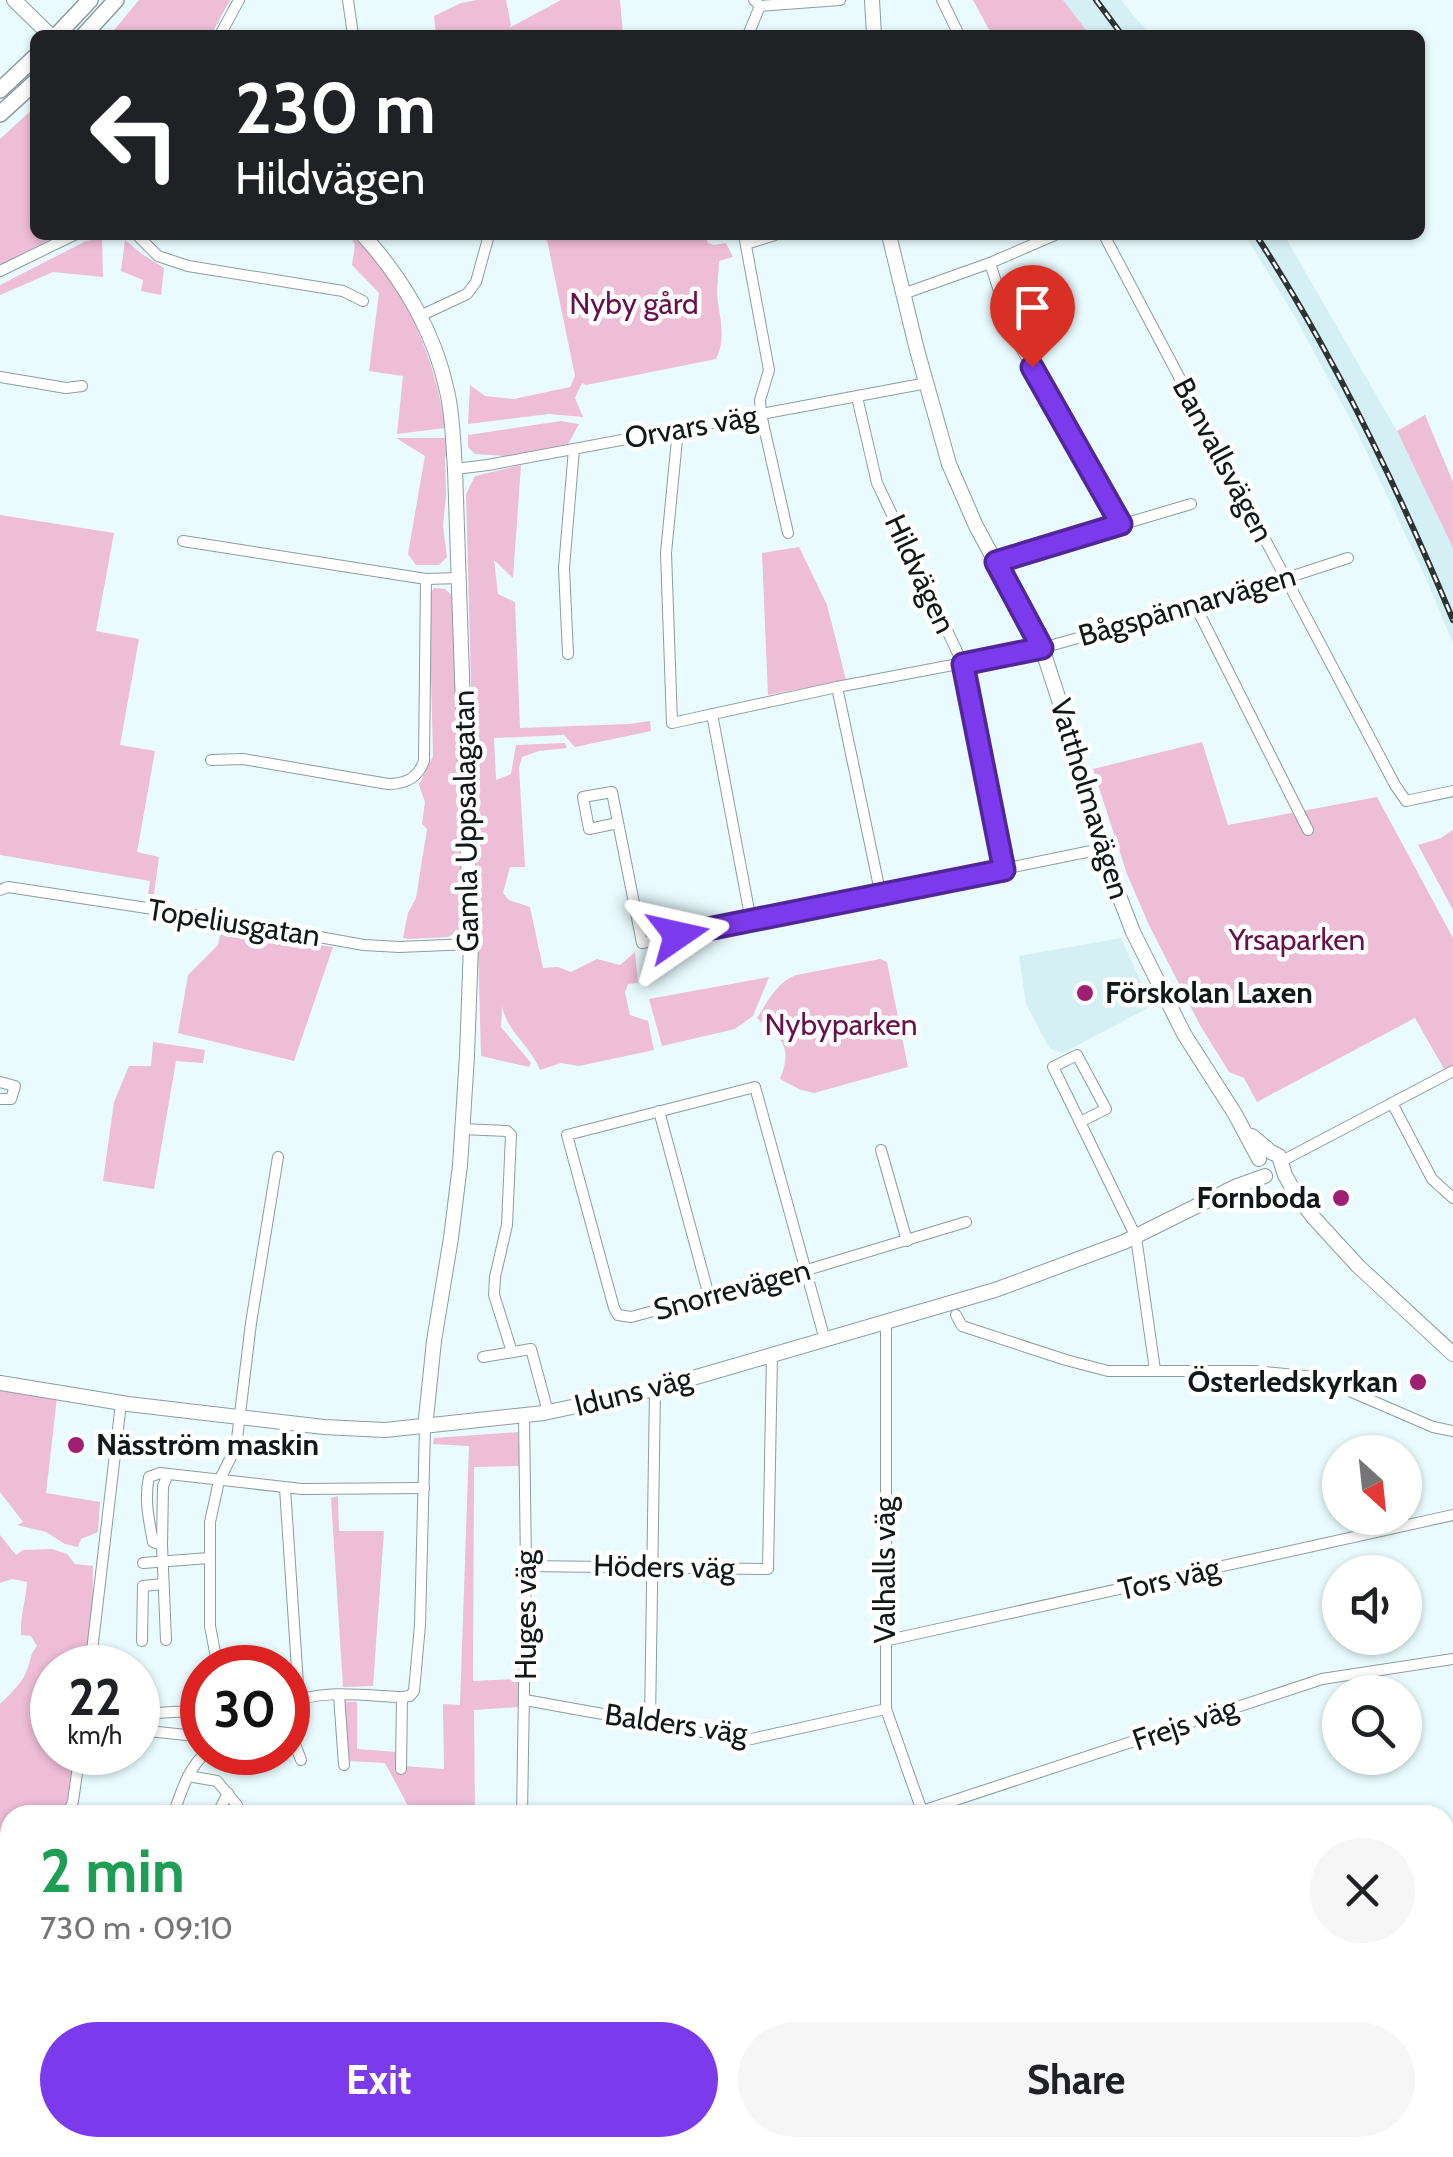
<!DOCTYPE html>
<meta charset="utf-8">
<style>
:root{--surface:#fff;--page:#f6f6f6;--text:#202124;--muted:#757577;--accent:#7c3aed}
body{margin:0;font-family:Cabin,sans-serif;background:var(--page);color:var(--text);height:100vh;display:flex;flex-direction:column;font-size:38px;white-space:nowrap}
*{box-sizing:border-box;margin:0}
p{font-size:32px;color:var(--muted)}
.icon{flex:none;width:55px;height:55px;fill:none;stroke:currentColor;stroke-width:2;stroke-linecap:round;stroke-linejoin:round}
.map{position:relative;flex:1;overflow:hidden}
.drawer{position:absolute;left:0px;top:1805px;width:1455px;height:352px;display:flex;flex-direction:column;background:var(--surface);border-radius:30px 30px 0 0;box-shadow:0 2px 8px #0004}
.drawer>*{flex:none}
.top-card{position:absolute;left:30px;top:30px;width:1395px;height:210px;border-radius:15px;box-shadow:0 2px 8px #0004;background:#202124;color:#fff;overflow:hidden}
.needle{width:65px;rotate:153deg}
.buttons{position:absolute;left:1322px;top:1435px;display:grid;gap:20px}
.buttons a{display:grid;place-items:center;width:100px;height:100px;border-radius:50%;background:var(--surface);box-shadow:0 2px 8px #0004;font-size:50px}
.speed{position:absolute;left:30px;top:1645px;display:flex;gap:20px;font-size:50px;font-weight:700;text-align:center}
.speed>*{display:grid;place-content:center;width:130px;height:130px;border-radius:50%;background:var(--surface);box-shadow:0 2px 8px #0004;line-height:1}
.speed small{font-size:25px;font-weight:400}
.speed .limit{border:15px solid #d22;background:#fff;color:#111}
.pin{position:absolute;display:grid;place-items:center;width:85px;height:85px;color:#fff;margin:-102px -42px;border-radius:50% 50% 50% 0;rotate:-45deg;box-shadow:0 0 10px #0007}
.pin .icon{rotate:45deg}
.me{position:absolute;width:110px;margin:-55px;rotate:79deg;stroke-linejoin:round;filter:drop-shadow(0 0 8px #0008)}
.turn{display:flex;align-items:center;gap:35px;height:210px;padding:0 40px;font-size:45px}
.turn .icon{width:130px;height:130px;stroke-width:2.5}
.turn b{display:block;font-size:70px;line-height:85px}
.round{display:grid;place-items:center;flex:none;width:105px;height:105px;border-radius:52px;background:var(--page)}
.summary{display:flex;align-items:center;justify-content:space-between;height:170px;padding:0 40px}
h1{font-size:60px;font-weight:800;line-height:75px;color:#1e9e55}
.button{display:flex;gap:20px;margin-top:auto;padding:20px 40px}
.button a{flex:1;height:115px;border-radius:60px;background:var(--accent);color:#fff;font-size:40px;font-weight:800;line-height:115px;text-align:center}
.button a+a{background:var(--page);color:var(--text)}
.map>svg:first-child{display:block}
</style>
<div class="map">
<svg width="1453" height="2157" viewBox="0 0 1453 2157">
<rect width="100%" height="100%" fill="#e9fbfe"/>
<g fill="#d5f0f5">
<polygon points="1063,0 1121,0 1150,35 1090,35"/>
<polygon points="1245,235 1284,235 1397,431 1453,548 1453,644 1425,576 1356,430 1295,317"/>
<polygon points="1121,938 1152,1006 1063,1053 1050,1049 1026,1004 1019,956"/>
</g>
<g fill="#eebdd6">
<polygon points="139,0 230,0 211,35 110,35"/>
<polygon points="477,0 506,0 511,25 509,28 561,0 620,0 623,35 436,35 434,16 461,3"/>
<polygon points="973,0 1063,0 1090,35 992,35"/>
<polygon points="35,107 35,235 59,235 0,265 0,139"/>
<path d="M349,235C402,271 438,367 445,428L397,434L403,376L369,371L379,293L352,265L355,245Z"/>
<path d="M546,235H705L708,243L714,245L726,243L733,257L719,261C719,272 717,283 717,294C719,316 727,338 716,359L586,385L582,383L575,398L583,417L549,414L468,424L470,385L485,396L514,399L570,387L575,376Z"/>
<polygon points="102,238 103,277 53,272 0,295 0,285 86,241"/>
<polygon points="125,240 142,254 164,268 161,295 141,291 143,280 121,271"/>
<polygon points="1425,415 1453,482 1453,548 1397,431"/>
<polygon points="561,421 579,424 568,444 506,456 475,454 468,447 468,435"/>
<polygon points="396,438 449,438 445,460 446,495 443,526 447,557 439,565 416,565 408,554 425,456"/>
<path d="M521,465L513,578L494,560L498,594L515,602L520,728L629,724L650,721L651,731L575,747L564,735L494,738L496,780L511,774L516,745L565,743L567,748L539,751L522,757L519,768L525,867H510L503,893L509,900L530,907L543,968L558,967L571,972L597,959L620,965L635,952L638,983L628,984L625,992L630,1015L648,1021L654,1050L579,1066L561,1063L540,1070C530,1045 507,1032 502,1006L501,1027L531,1063L529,1067L481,1056L466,494L475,476Z"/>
<polygon points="0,515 114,533 96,631 139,639 120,745 155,751 137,852 159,857 154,894 148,894 150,881 0,855"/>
<polygon points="799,547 827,605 846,680 768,695 762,553"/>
<polygon points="434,588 445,589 454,597 456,611 462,923 460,930 448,937 409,939 403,938 408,913 416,898 427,829 422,824 425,802 419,785 433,756 429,595"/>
<polygon points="1202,742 1228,825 1377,797 1453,938 1453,1065 1444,1069 1415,1018 1257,1102 1244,1078 1229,1072 1200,1025 1149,925 1127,874 1093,769"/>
<polygon points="1453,830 1453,910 1418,845 1441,838"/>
<polygon points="221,930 333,947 294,1061 178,1033 188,975 218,945"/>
<path d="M880,959L887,962L908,1067L814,1093L801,1090L780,1079C793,1045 782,1040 757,1018C768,1001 776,983 796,975Z"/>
<polygon points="769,977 753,1016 735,1029 662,1046 649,999"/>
<polygon points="153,1042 205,1050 203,1063 176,1061 154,1189 103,1181 114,1102 129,1066 151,1066"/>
<polygon points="0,1391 57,1398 46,1493 100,1502 98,1532 81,1539 78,1547 65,1544 46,1532 17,1525 23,1522 0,1492"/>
<polygon points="518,1432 520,1466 474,1467 473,1681 518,1679 518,1707 474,1710 475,1815 415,1815 407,1804 385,1763 348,1761 344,1702 357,1702 357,1749 397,1752 395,1772 402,1775 404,1766 444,1769 443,1704 460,1705 469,1446 433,1444 434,1438"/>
<polygon points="338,1496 339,1531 384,1531 373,1686 343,1687 331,1498"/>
<path d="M0,1535L16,1555L23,1550L52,1549L67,1554L75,1564L93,1566L92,1667L52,1668V1752L84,1753L78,1810L69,1815H10V1907L0,1925V1704C10,1694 22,1684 27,1670C31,1660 30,1654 37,1646L31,1636L21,1635C20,1617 26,1600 27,1582L12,1579L0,1583Z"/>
</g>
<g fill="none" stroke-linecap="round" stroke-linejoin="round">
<defs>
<g id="street">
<polyline points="348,0 353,35"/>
<polyline points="942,0 959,35"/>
<polyline points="760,6 840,0"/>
<polyline points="220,35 239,0"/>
<polyline points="748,35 760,6 754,0"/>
<polyline points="137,235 158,256 188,266 343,291 363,301"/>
<polyline points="744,235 769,370 760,400 761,414 788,533"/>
<polyline points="1104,235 1395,785 1406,801 1453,791"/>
<polyline points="746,244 775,235"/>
<polyline points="990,263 1012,332 1121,524"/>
<polyline points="0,271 74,235"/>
<polyline points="903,294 990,263 1055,235"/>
<polyline points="420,316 467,294 476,282 489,235"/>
<polyline points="0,377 66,388 82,386"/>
<polyline points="857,397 877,483 963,664 1004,870"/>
<polyline points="678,429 666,553 672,723 837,687 1042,648 1250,590 1348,558"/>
<polyline points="455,469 488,465 927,383"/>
<polyline points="183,541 426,579 460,578"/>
<polyline points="996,562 1191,504"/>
<polyline points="1195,605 1308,830"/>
<polyline points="568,654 564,568 574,449"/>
<polyline points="837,687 881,896"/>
<polyline points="712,714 751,921"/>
<path d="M211,760L243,759L388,784C406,784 418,778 424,761L426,579"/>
<polyline points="618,823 589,829 583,797 612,792 642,943 1101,849"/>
<polyline points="0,890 8,887 213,918 364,945 399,947 471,944"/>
<polyline points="0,1082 15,1086 11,1099 0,1099"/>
<polyline points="1392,1103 1432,1179 1453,1198"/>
<polyline points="659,1111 709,1296"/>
<polyline points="1080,1122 1053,1067 1077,1055 1106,1109 1080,1122 1136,1237 1155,1370"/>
<polyline points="462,1129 507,1131 511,1135 507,1225 495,1277 494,1295 512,1352"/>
<polyline points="881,1150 907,1241"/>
<polyline points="1282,1161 1453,1071"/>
<polyline points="956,1315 962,1326 1066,1360 1108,1371 1253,1371 1317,1377 1433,1427 1453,1431"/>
<polyline points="886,1323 886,1709 923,1814"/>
<polyline points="825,1340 755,1087 567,1135 614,1308 618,1315 631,1317 807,1270 966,1222"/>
<polyline points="483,1357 531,1349 548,1412"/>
<polyline points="285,1488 299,1699"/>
<path d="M162,1545L153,1542C149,1521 144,1499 149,1477L160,1473L302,1489L424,1488"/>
<polyline points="143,1563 209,1558"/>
<polyline points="526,1566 768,1569 772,1355"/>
<polyline points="166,1640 162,1545 163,1486 168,1474"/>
<polyline points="142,1641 143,1586 163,1584"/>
<polyline points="884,1641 1453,1515"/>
<polyline points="90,1668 121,1403"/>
<polyline points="218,1668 210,1626 210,1522 219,1481 236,1447 251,1323 278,1157"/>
<polyline points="139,1686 139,1714"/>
<polyline points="339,1695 344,1765"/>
<polyline points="525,1700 747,1740 886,1709"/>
<path d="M288,1704C321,1688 366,1696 402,1697"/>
<polyline points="190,1711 194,1731 186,1735 139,1730 139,1714 190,1711 202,1708"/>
<polyline points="650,1721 655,1389"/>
<polyline points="288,1725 301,1760"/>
<polyline points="401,1769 402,1697 410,1696 414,1691 420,1625 425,1428"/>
<polyline points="188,1776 217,1781 237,1805 237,1815"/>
<polyline points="922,1811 1322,1679 1453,1659"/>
<polyline points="68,1815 73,1801 80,1752"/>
<path d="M173,1815C181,1793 188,1767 207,1752"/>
<polyline points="217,1815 228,1793"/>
<polyline points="522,1815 526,1566 524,1416"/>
<polyline points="0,1945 10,1927"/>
</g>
<g id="secondary">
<polyline points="14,0 50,35"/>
<polyline points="872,0 874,35"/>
<path d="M363,235C403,279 435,333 447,391C453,416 453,443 455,469L471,944L467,1056L460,1165L451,1238L434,1341L425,1428"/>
<polyline points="889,235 917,350 949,464 976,526 1042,648 1060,703 1101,849 1133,932 1184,1034 1235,1114 1259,1159"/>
<polyline points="1252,1136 1271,1152 1279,1156 1285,1175 1296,1195 1314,1218 1358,1266 1453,1354"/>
<polyline points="0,1383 128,1404 324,1427 385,1430 544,1413 655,1389 995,1290 1124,1242 1237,1186 1265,1176"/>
</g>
<g id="primary">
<polyline points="57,35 90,0"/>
<polyline points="84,35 116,0"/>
<polyline points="0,90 35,57"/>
<polyline points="0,114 35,82"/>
</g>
<g id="highway">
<polyline points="0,2127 10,2132"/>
<polyline points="34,2148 49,2157"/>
<polyline points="0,2154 5,2157"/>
</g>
</defs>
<use href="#street" stroke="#8c9c9f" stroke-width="12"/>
<use href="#secondary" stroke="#8c9c9f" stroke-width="16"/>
<use href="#primary" stroke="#8c9c9f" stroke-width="18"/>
<use href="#highway" stroke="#8c9c9f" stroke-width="20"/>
<use href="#street" stroke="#fff" stroke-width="10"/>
<use href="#secondary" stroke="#fff" stroke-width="14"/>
<use href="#primary" stroke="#fff" stroke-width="15"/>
<use href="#highway" stroke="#fff" stroke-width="18"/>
<defs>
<g id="rail">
<polyline points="1096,0 1122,35"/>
<path d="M1256,235C1334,355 1398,488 1453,620"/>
</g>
</defs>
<use href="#rail" stroke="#2b3334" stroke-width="6"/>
<use href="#rail" stroke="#fff" stroke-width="2.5" stroke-dasharray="8" stroke-linecap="butt"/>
</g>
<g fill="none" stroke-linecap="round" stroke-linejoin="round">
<defs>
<polyline id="route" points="678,935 1004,870 963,664 1042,648 996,562 1121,524 1032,367"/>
</defs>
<use href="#route" stroke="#51269a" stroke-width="25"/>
<use href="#route" stroke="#7c3aed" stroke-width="18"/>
</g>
<g fill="#9f1f72" stroke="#fff" stroke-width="4">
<circle cx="1085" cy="993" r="10"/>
<circle cx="1341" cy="1198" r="10"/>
<circle cx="1418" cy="1382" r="10"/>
<circle cx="76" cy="1445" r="10"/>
</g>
<g text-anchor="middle" stroke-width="9" stroke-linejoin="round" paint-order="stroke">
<g font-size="30" fill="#69104a" stroke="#fff">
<text x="634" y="314">Nyby gård</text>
<text x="1297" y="950">Yrsaparken</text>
<text x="841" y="1035">Nybyparken</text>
</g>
<g font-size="30" fill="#121819" stroke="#fff">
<text transform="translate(691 427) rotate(-10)" y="10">Orvars väg</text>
<text transform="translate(1223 460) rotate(62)" y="10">Banvallsvägen</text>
<text transform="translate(920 574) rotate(65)" y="10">Hildvägen</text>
<text transform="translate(1187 606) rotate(-16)" y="10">Bågspännarvägen</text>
<text transform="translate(1090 799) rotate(73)" y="10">Vattholmavägen</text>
<text transform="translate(466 821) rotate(-91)" y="10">Gamla Uppsalagatan</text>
<text transform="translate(234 923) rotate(9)" y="10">Topeliusgatan</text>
<text transform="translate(732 1290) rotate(-15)" y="10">Snorrevägen</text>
<text transform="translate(633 1392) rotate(-14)" y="10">Iduns väg</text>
<text transform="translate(664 1567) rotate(1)" y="10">Höders väg</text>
<text transform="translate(885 1570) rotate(-90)" y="10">Valhalls väg</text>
<text transform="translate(1169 1579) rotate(-13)" y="10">Tors väg</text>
<text transform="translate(526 1615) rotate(-90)" y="10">Huges väg</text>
<text transform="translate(676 1724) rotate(8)" y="10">Balders väg</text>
<text transform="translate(1185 1724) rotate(-19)" y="10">Frejs väg</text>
</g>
<g font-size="30" font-weight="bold" fill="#121819" stroke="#fff" text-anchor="start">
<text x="1105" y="1003">Förskolan Laxen</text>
<text x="1321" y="1208" text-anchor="end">Fornboda</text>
<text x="1398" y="1392" text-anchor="end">Österledskyrkan</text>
<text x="96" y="1455">Näsström maskin</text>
</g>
</g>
</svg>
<div class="buttons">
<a><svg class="needle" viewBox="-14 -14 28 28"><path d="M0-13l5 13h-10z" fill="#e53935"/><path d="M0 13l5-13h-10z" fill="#757577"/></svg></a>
<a><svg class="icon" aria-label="sound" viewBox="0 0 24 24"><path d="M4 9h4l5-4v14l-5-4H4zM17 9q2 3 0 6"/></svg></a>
<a><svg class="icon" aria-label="search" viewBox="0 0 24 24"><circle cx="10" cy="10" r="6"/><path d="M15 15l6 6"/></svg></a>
</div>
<div class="speed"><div>22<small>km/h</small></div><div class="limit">30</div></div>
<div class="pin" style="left:1032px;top:367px;background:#d93025"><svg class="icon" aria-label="arrive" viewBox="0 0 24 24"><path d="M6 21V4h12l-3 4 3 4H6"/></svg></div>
<svg class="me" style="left:678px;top:935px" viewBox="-20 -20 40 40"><path d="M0-17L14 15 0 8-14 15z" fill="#7c3aed" stroke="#fff" stroke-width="4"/></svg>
<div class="top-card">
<div class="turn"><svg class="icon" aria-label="left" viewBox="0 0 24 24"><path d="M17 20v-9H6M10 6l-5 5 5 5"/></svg><div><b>230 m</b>Hildvägen</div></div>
</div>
<section class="drawer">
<div class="summary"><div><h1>2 min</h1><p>730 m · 09:10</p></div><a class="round"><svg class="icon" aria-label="close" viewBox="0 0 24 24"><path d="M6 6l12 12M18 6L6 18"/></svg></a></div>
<div class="button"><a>Exit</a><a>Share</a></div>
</section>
</div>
